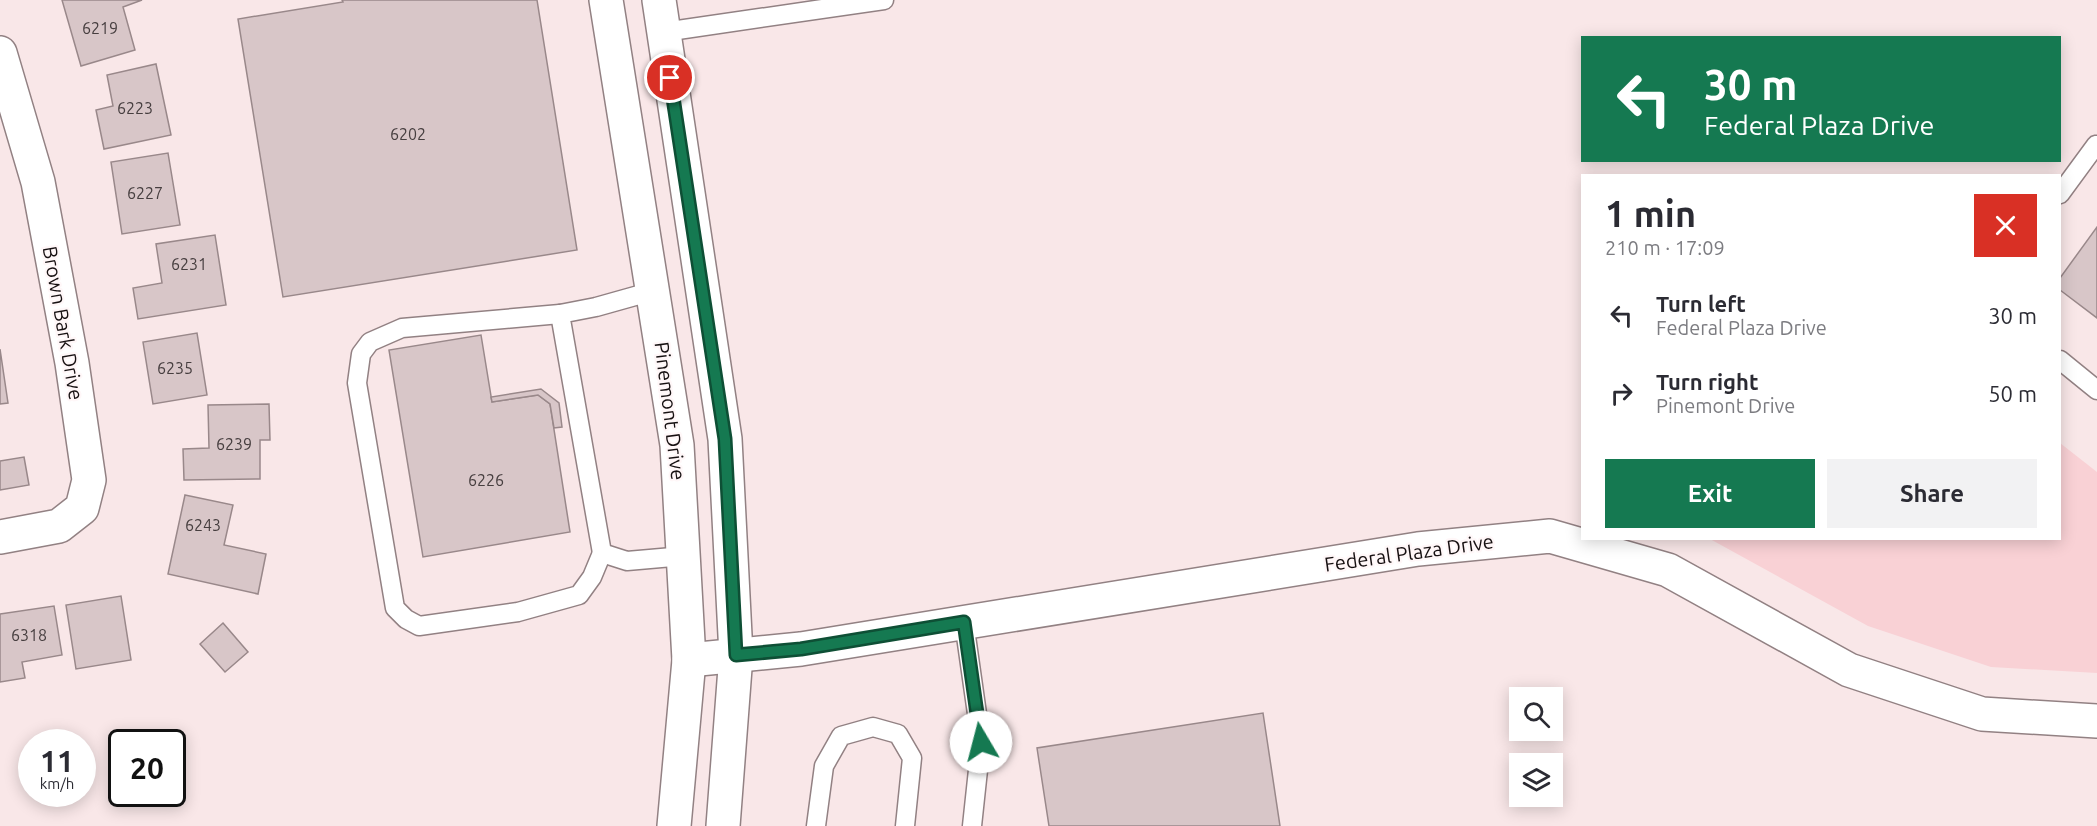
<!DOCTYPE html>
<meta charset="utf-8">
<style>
:root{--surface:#fff;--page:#f2f2f3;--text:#2b2b33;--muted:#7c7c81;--accent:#157951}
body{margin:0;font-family:Ubuntu,sans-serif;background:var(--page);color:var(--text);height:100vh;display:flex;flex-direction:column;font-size:22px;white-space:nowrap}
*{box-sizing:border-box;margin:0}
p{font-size:20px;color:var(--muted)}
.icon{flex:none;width:33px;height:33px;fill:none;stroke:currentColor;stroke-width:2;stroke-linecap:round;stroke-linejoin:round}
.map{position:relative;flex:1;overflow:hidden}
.drawer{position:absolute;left:1581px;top:174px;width:480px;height:366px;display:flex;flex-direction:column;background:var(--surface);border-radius:0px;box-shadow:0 3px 15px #0003}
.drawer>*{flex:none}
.banner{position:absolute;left:1581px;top:36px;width:480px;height:126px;border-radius:0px;box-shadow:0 3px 15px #0003;background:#157951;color:#fff;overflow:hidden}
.buttons{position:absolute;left:1509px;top:687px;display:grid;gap:12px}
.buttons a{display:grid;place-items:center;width:54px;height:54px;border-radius:0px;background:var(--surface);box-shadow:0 3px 15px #0003;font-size:30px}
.speed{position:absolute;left:18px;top:729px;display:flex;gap:12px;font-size:30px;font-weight:700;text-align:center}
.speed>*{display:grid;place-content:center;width:78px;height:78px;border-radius:50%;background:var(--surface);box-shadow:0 3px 15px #0003;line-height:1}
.speed small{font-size:15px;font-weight:400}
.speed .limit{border:3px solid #111;border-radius:9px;background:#fff;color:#111}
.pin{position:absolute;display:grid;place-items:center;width:51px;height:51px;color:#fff;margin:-26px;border:3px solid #fff;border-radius:50%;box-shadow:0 2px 6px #0007}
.me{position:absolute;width:66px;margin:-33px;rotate:352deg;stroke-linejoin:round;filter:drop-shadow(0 0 4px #0008)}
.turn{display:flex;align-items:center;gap:21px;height:126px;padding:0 24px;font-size:27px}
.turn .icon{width:78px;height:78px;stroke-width:2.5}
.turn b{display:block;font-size:42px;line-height:51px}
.round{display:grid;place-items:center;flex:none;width:63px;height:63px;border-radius:0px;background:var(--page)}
.headline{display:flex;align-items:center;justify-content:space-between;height:102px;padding:0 24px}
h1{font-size:36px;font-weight:600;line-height:45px}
.primary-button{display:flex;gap:12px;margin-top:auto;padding:12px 24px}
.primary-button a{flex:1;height:69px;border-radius:0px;background:var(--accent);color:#fff;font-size:24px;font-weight:600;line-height:69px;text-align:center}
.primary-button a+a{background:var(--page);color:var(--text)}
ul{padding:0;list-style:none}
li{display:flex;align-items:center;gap:18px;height:78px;padding:0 24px}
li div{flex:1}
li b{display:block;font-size:22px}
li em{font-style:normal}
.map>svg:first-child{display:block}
</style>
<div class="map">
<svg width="2097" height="826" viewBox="0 0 2097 826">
<rect width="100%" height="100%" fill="#f9e7e8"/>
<polygon fill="#f9d1d5" points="2060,443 2097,472 2097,673 1991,667 1868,626 1710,539 2060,538"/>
<g fill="#d8c6c8" stroke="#99888a" stroke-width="1.5">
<polygon points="62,0 142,0 123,7 135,50 81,66"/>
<polygon points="342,0 537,0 577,250 283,297 238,19 343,2"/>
<polygon points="156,64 171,135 104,149 96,110 113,106 107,75"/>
<polygon points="168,153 180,225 122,234 111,162"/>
<polygon points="2097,227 2097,318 2060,290 2060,278"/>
<polygon points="215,235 226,305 138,319 133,288 162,283 156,244"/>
<polygon points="197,333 207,395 153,404 143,342"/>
<polygon points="481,335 492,402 538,395 550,404 570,532 423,557 389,350"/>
<polygon points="0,349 8,403 0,404"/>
<polygon points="541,389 559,403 562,427 554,428 550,404 538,395 492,402 491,397"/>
<polygon points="269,404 270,440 260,440 260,479 184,480 183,449 209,448 208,405"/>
<polygon points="24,457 29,485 0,490 0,461"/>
<polygon points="185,495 233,505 224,545 266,554 258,594 168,574"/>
<polygon points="121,596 131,660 76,669 66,605"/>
<polygon points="54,606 62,655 22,662 25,678 0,682 0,614"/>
<polygon points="223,623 248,652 225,672 200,644"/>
<polygon points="1263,713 1280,826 1049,826 1037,748"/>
</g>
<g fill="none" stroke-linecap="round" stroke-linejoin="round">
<defs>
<g id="service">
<polyline points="664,32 884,0"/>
<polyline points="2060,194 2096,145"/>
<polyline points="653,291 596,307 560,314 602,553 627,561 684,556"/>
<polyline points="560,314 402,328 370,342 361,354 357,383 395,608 406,619 419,626 518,612 579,595 592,577 602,553"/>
<polyline points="2060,360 2097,390"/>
<polyline points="964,622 981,742 972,826"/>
<polyline points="816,826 824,766 841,736 873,727 898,734 912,758 905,826"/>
</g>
<g id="minor">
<polyline points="0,53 38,182 72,363 89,480 82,508 59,526 0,537"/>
<polyline points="689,660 801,649 1418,549 1550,536 1668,570 1849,670 1982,714 2097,721"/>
</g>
<g id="secondary">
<polyline points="606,0 677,445 689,660 674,826"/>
<polyline points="659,0 725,439 736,655 723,826"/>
</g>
</defs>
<use href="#service" stroke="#928183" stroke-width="21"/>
<use href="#minor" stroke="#928183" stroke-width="36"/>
<use href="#secondary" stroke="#928183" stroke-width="36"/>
<use href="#service" stroke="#fff" stroke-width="18"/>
<use href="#minor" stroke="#fff" stroke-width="33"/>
<use href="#secondary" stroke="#fff" stroke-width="33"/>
</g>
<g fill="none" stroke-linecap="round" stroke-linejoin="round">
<defs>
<polyline id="route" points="670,78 725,439 736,655 801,649 964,622 981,742"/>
</defs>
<use href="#route" stroke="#0e4f35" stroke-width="15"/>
<use href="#route" stroke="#157951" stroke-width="10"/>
</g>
<g text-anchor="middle" stroke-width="4.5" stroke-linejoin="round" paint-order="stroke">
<g font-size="16" fill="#463e3f">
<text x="100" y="34">6219</text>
<text x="135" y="114">6223</text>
<text x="408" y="140">6202</text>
<text x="145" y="199">6227</text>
<text x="189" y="270">6231</text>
<text x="175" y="374">6235</text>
<text x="234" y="450">6239</text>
<text x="486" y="486">6226</text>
<text x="203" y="531">6243</text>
<text x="29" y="641">6318</text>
</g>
<g font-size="20" fill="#161011" stroke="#fff7f8">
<text transform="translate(63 323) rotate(80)" y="7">Brown Bark Drive</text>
<text transform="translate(670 411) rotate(83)" y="7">Pinemont Drive</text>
<text transform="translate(1409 553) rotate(-8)" y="7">Federal Plaza Drive</text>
</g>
</g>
</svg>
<div class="buttons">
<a><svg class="icon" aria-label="search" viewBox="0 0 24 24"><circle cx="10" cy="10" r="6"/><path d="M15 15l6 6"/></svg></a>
<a><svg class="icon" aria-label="layers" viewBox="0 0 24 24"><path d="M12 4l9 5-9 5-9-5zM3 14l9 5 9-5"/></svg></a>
</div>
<div class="speed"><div>11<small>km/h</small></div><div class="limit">20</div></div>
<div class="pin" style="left:670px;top:78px;background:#d93025"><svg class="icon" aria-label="arrive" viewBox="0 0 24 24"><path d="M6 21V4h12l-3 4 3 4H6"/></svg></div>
<svg class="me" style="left:981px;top:742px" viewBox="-20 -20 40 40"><circle r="19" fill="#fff"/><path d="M0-13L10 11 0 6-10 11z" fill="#157951"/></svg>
<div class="banner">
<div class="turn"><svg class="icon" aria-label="left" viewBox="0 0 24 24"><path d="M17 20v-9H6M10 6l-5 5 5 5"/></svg><div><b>30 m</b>Federal Plaza Drive</div></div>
</div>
<section class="drawer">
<div class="headline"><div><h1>1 min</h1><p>210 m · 17:09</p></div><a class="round" style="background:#d93025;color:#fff"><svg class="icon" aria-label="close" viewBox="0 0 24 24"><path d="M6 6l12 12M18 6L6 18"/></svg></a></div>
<ul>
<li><svg class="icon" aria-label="left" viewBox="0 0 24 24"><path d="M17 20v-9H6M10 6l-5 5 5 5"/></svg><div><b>Turn left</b><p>Federal Plaza Drive</p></div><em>30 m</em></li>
<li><svg class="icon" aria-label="right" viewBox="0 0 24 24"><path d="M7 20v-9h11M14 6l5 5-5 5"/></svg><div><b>Turn right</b><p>Pinemont Drive</p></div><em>50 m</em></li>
</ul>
<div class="primary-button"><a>Exit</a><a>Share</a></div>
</section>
</div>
